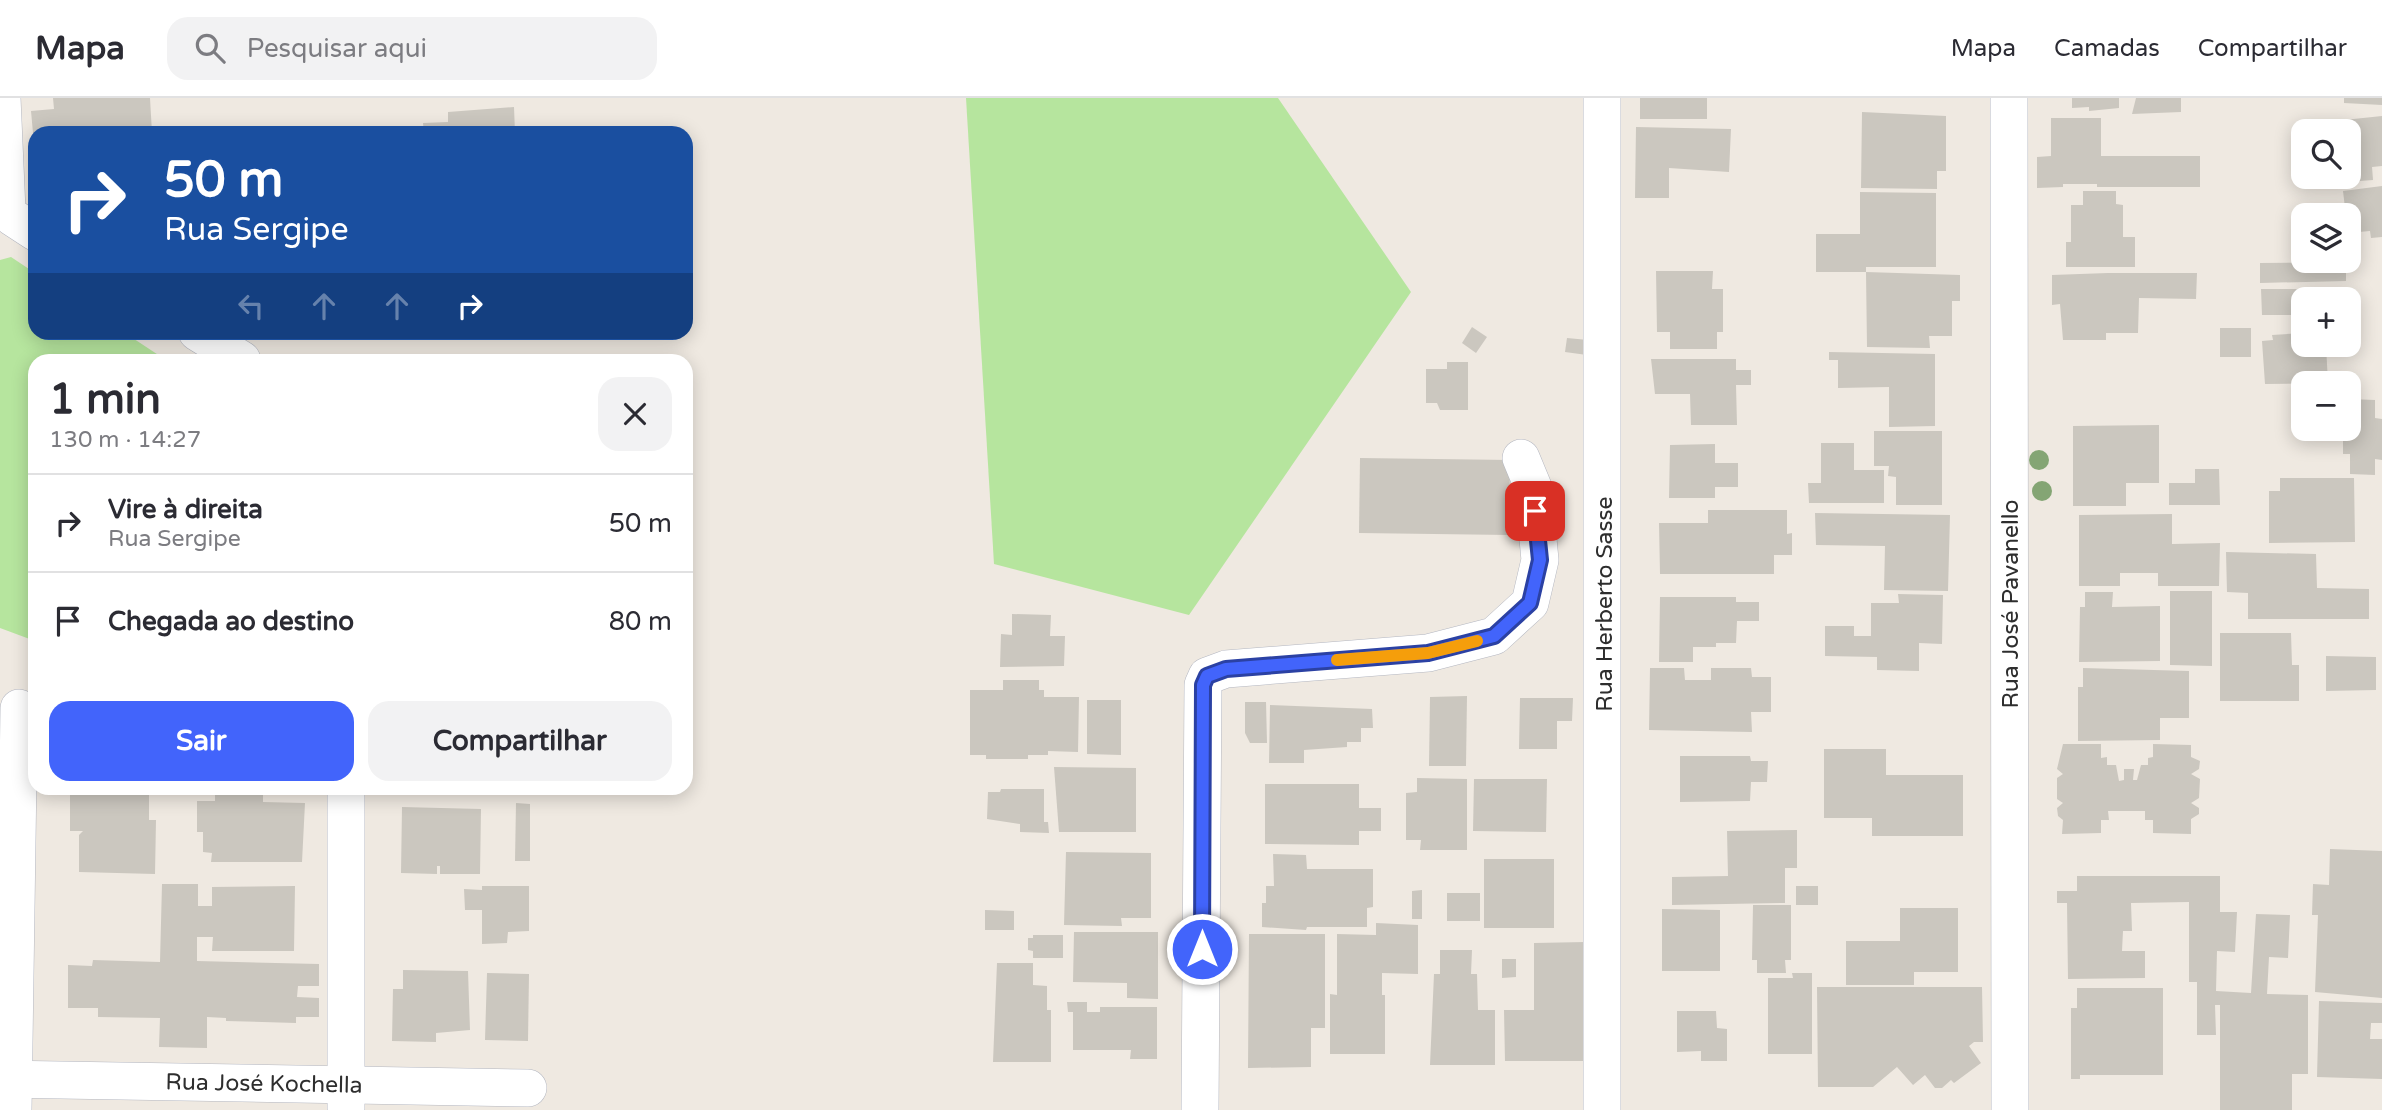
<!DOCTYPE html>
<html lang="pt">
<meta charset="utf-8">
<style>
:root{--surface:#fff;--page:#f2f2f3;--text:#2b2b33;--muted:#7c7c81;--line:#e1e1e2;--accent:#4264fb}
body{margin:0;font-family:"Varela Round",sans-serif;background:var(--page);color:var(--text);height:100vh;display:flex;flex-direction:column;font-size:26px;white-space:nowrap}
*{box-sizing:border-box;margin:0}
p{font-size:23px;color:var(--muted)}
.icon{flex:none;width:38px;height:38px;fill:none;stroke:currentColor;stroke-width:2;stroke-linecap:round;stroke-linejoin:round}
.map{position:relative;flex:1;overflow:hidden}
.side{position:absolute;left:28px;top:256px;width:665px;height:441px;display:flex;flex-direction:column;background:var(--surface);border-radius:21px;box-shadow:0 4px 18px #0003}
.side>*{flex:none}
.top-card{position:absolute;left:28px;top:28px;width:665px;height:214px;border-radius:21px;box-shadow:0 4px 18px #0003;background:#1a4fa0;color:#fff;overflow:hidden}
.tools{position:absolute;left:2291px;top:21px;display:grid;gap:14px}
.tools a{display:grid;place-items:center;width:70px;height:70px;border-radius:14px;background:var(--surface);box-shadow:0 4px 18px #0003;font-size:35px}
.pin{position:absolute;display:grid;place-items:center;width:60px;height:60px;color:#fff;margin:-30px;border-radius:14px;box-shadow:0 4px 10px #0006}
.me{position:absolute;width:77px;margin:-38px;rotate:0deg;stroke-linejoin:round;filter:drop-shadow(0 0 5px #0008)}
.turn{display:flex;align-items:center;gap:24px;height:147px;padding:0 21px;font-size:32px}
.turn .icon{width:91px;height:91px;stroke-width:2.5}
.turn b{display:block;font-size:49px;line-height:60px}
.lanes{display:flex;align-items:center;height:66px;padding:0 21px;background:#0003;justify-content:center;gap:35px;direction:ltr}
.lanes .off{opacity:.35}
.round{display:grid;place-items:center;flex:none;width:74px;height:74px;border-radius:21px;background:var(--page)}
.head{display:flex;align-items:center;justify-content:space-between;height:119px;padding:0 21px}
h1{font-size:42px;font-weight:700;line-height:52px}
.action{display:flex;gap:14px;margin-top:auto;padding:14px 21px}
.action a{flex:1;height:80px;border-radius:21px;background:var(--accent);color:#fff;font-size:28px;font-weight:700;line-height:80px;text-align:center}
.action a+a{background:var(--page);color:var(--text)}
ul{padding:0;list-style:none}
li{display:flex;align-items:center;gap:21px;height:98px;padding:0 21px;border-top:2px solid var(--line)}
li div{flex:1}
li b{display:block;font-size:26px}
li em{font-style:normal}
header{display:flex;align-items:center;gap:42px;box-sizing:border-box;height:98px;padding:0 35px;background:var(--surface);border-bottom:2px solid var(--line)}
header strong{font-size:33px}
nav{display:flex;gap:38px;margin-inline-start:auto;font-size:24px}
.search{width:490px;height:63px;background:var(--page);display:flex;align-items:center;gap:18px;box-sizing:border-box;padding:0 24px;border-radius:21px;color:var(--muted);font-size:26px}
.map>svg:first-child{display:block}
</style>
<header>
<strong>Mapa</strong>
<div class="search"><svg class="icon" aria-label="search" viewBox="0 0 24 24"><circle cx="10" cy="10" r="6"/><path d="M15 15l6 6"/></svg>Pesquisar aqui</div>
<nav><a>Mapa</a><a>Camadas</a><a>Compartilhar</a></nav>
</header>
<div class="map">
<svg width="2382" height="1012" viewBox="0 0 2382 1012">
<rect width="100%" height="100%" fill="#efe9e1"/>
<g fill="#b6e59e">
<polygon points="966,0 1278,0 1411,194 1189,517 994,466"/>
<polygon points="11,159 35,175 35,234 125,235 166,262 35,262 35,543 0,530 0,162"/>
</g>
<g fill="#cbc7bf">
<polygon points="53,0 150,0 152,35 33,35 31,13 54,11"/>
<rect x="1640" y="0" width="67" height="21"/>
<polygon points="2072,0 2119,0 2119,10 2089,13 2089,9 2072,10"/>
<polygon points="2136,0 2181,0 2181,14 2132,16"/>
<polygon points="2344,0 2382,0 2382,7 2344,5"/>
<polygon points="514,9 515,35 424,35 423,25 448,24 448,14"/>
<polygon points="1862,14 1946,18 1946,73 1937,73 1937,91 1861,90"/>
<polygon points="2382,18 2382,68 2372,69 2373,82 2334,85 2333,79 2348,79 2348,33 2346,33 2344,22"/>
<polygon points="2051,20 2101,20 2101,58 2200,58 2200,89 2097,89 2097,86 2063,86 2063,89 2037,90 2037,59 2051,58"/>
<polygon points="1636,29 1731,31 1729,74 1669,70 1669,100 1635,100"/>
<polygon points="2382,88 2382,139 2371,140 2370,133 2348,135 2343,93"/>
<polygon points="2083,93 2116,93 2116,106 2123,107 2123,139 2135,139 2135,169 2066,169 2066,144 2071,144 2071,107 2083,107"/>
<polygon points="1860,94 1936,95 1936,169 1866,169 1866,174 1816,174 1816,136 1860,136"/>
<polygon points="2346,164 2346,183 2260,185 2260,165"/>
<polygon points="1656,173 1713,173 1712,191 1723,191 1723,234 1717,234 1717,251 1670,251 1670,234 1657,234"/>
<polygon points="1866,174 1960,177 1960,203 1952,203 1952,238 1929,238 1930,250 1867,249"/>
<polygon points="2108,175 2197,175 2196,201 2139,200 2138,235 2106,235 2106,242 2063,242 2060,206 2052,207 2052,177"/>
<polygon points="2261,191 2319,191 2320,201 2303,201 2303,217 2262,217"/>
<polygon points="1472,229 1487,239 1476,255 1462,245"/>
<rect x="2220" y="230" width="31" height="29"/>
<polygon points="2303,235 2303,247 2326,247 2328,285 2265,286 2262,243 2273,242 2272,237"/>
<polygon points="1567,240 1588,242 1587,257 1565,254"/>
<polygon points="1829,254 1935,256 1935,328 1889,329 1889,289 1838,290 1838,262 1829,262"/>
<polygon points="1651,261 1736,261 1736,272 1751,272 1751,287 1736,287 1737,327 1691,327 1690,296 1655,296"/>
<polygon points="1447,264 1468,264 1468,312 1440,312 1437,305 1426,305 1426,271 1447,271"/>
<polygon points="2350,301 2375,302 2375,320 2382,321 2382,362 2375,361 2375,377 2350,376 2350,356 2343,356 2343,331 2348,331 2350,327"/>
<polygon points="2159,327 2159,385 2126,385 2126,408 2073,408 2073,328"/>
<polygon points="1874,333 1942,333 1942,407 1896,407 1896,379 1888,378 1889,368 1874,368"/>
<polygon points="1821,345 1854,345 1854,372 1884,372 1884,405 1809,405 1808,385 1821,385"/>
<polygon points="1715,346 1715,365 1738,365 1738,389 1715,389 1715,400 1669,400 1670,347"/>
<polygon points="1360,360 1510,362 1509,437 1359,435"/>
<polygon points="2195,371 2219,371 2220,407 2169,407 2169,385 2195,385"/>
<polygon points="2280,380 2354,380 2355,444 2269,445 2269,393 2280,393"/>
<polygon points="1708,412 1787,412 1787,436 1792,435 1792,457 1774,457 1774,476 1660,476 1659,425 1708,425"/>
<polygon points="1815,415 1950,417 1948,493 1884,492 1885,448 1816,447"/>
<polygon points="2172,416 2172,446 2220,445 2219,488 2158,488 2158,475 2120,475 2120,488 2079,488 2079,417"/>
<polygon points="2226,454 2316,456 2317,490 2369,491 2369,521 2248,521 2248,495 2227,494"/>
<polygon points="2170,493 2212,493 2212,568 2170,567"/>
<polygon points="2085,494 2113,494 2112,509 2160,508 2160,563 2079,564 2080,509 2085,509"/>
<polygon points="1898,496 1943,497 1942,546 1919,545 1919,573 1877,572 1877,559 1825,558 1825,528 1854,528 1854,538 1871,538 1871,505 1899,505"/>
<polygon points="1660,499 1736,499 1736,504 1759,504 1759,523 1737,523 1736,545 1716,545 1716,549 1693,549 1693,564 1659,564"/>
<polygon points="1012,516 1051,517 1050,538 1065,538 1064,568 1000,569 1001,536 1012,537"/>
<polygon points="2220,535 2291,535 2292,567 2299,567 2299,603 2220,603"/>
<polygon points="2326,558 2376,559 2376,592 2326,593"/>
<polygon points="1650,570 1684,570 1685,582 1711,582 1711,570 1751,570 1752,579 1771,579 1771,614 1751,614 1752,634 1649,632"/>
<polygon points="2083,570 2189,573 2189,620 2160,620 2160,642 2078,643 2078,589 2083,589"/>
<polygon points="1003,582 1039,582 1039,592 1044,592 1044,599 1079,599 1078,654 1048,653 1048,657 1028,657 1028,661 986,661 986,657 970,657 970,592 1003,592"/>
<polygon points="1467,598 1466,668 1429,668 1430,599"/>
<polygon points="1520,600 1573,600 1572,623 1557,623 1557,651 1519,651"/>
<polygon points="1087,602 1121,602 1121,657 1087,656"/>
<polygon points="1245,604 1266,604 1267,645 1250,645 1245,635"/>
<polygon points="1270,607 1372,611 1373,630 1361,630 1361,644 1347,644 1347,649 1304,652 1304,665 1269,665"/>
<polygon points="2063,646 2101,646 2101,660 2107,659 2107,667 2116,667 2119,683 2124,682 2124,671 2134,671 2133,682 2137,682 2141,667 2148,667 2148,660 2153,659 2153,646 2191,647 2191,659 2200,663 2199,671 2191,676 2200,681 2199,700 2191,705 2199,710 2199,716 2191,721 2191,736 2153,735 2153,722 2145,722 2145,713 2108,713 2109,722 2101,722 2101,735 2062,736 2063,722 2058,718 2057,710 2063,705 2057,701 2057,680 2063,676 2057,671"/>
<polygon points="1824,651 1886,651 1886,677 1963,677 1963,738 1872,738 1872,720 1824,720"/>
<polygon points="1680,658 1750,658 1751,663 1768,663 1767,684 1751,684 1750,703 1680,704"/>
<polygon points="1054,669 1136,670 1136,734 1059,734"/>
<polygon points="1417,680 1467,681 1467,752 1420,752 1421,742 1406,742 1406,695 1417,694"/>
<polygon points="1474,681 1547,681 1546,734 1473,733"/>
<polygon points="1265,686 1359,686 1359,710 1381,710 1381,733 1359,733 1359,747 1265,746"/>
<polygon points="215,690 263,690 263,704 305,705 302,764 211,764 212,755 203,754 203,734 197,734 197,703 215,703"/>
<polygon points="1001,691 1044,691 1044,724 1048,724 1049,735 1020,734 1020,726 987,721 988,694 1000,694"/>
<polygon points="70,696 149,697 149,722 156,722 155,776 79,774 79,737 83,733 70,733"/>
<polygon points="516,705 530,706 530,763 515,763"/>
<polygon points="402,709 481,711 480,776 440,776 440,768 437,768 437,776 401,775"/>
<polygon points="1797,732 1797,770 1785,770 1785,805 1672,807 1672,779 1728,778 1727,733"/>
<polygon points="2330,751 2382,753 2382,900 2315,894 2318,817 2312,817 2313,786 2329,787"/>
<polygon points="1066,754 1151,755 1151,820 1121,820 1122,828 1064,827"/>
<polygon points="1273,756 1306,757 1307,771 1373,771 1373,809 1367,810 1367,829 1307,829 1306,832 1262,829 1262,805 1266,805 1266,788 1274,788"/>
<rect x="1484" y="761" width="70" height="69"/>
<polygon points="2077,778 2220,778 2220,814 2237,814 2235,854 2217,853 2216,893 2251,895 2256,816 2290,817 2288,860 2269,859 2267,896 2308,897 2308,976 2292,976 2292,1012 2220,1012 2220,907 2215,907 2216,937 2197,937 2197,884 2189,884 2189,804 2131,805 2132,833 2123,833 2122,853 2145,853 2145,880 2068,881 2067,805 2057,805 2057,793 2077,793"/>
<polygon points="162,786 198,786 198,808 212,808 212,789 295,788 294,853 212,853 213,839 197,839 197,863 319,866 319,888 298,888 297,899 319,900 319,919 296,919 296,925 226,923 226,920 207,919 207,950 159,949 160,920 98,919 98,910 68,910 68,867 92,868 93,862 160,864"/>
<polygon points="482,788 529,788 529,833 508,834 507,845 482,846 482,812 465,812 464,791 482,792"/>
<rect x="1796" y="788" width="22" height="19"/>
<polygon points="1422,792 1422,821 1412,821 1412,793"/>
<rect x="1447" y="795" width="33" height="28"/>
<polygon points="1753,807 1791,807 1791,862 1785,862 1786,875 1757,875 1757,862 1752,862"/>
<polygon points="1900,810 1958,810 1958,874 1914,874 1914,887 1846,887 1846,843 1900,843"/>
<polygon points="1662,811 1720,812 1720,873 1662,873"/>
<polygon points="985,812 1014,813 1014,832 985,832"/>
<polygon points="1376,825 1418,827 1418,876 1382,875 1382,897 1385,897 1385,956 1330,956 1330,896 1337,897 1337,836 1376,837"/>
<polygon points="1074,834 1158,834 1158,901 1127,900 1127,885 1073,884"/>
<polygon points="1249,836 1325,836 1325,930 1311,930 1311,969 1248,970"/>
<polygon points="1033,837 1063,837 1063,860 1033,860 1033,853 1028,852 1028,840 1033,840"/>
<polygon points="1586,844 1585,963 1505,963 1504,912 1534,912 1534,845"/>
<polygon points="1440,852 1472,852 1471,876 1477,876 1478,912 1495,912 1495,967 1430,967 1434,876 1440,876"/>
<polygon points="1502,861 1516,861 1516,879 1502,880"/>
<polygon points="997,865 1033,865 1033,887 1047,888 1047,912 1051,912 1051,964 993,964"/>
<polygon points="403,872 468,873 470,932 436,935 436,944 392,943 393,891 403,891"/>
<polygon points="487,875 529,876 528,943 485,942"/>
<polygon points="1792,875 1812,875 1812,956 1768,956 1768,880 1793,880"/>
<polygon points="1817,889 1982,889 1983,944 1974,944 1969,948 1981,965 1954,985 1951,982 1942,990 1935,990 1925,977 1913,987 1897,969 1873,989 1818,989"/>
<polygon points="2077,890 2163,890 2163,977 2080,977 2080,981 2071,981 2071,910 2077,910"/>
<polygon points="2319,903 2382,905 2382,925 2371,925 2370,941 2382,941 2382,981 2317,979"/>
<polygon points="1067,904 1087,904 1087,914 1100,914 1100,909 1157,909 1157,961 1130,961 1131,952 1073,952 1073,914 1068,914"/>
<polygon points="1677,913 1716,913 1717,930 1727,931 1727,963 1701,963 1701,953 1677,954"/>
</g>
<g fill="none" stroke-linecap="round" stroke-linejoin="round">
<defs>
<g id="street">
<polyline points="2,0 7,112 12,119 35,134"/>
<polyline points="2009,0 2010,1012"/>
<polyline points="197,234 242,262"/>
<polyline points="0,981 528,990"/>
<polyline points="346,1010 346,690"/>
<polyline points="13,1012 19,610"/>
<polyline points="1200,1012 1203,587 1207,578 1226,571 1428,555 1494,538 1530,505 1540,462 1533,389 1521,360"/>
<polyline points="1602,1012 1602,0"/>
</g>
</defs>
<use href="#street" stroke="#b4b7c1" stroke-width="38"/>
<use href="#street" stroke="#fff" stroke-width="37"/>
</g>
<g fill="#84a574">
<circle cx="2039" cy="362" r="10"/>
<circle cx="2042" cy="393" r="10"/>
</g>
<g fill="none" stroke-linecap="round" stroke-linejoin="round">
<defs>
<polyline id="route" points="1202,851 1203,587 1207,578 1226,571 1428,555 1494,538 1530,505 1540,462 1535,413"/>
</defs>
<use href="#route" stroke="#2b41a3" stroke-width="18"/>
<use href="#route" stroke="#4264fb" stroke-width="12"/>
<polyline stroke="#f59e0b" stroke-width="12" points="1337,562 1428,555 1477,543"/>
</g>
<g text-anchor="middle" stroke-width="5" stroke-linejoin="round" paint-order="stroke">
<g font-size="23" fill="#2e2e2e" stroke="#fff">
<text transform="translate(1604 506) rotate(-90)" y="8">Rua Herberto Sasse</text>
<text transform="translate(2010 506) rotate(-90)" y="8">Rua José Pavanello</text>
<text transform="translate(264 985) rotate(1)" y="8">Rua José Kochella</text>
</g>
</g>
</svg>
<div class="tools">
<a><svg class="icon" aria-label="search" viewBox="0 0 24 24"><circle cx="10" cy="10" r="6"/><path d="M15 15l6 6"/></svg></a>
<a><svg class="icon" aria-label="layers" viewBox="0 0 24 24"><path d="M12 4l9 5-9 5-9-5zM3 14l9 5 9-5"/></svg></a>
<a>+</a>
<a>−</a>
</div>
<div class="pin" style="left:1535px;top:413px;background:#d93025"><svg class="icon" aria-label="arrive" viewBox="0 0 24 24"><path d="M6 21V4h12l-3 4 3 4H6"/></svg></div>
<svg class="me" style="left:1202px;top:851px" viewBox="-20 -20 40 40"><circle r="17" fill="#4264fb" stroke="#fff" stroke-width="3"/><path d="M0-11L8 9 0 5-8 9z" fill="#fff"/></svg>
<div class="top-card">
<div class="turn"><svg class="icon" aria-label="right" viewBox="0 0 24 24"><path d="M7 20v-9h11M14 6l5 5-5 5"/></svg><div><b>50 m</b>Rua Sergipe</div></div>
<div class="lanes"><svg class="icon off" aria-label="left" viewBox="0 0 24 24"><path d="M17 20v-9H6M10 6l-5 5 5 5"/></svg><svg class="icon off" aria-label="ahead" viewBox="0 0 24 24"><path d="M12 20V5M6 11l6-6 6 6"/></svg><svg class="icon off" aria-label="ahead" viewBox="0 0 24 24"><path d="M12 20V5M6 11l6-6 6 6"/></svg><svg class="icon" aria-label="right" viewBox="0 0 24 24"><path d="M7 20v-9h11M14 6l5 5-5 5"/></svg></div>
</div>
<section class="side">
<div class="head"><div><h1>1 min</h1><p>130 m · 14:27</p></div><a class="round"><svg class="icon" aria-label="close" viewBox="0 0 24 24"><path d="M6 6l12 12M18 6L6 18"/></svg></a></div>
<ul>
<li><svg class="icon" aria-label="right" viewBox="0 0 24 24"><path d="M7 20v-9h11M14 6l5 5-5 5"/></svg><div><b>Vire à direita</b><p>Rua Sergipe</p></div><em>50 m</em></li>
<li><svg class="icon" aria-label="arrive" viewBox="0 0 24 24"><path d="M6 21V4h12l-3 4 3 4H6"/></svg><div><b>Chegada ao destino</b></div><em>80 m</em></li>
</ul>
<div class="action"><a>Sair</a><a>Compartilhar</a></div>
</section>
</div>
